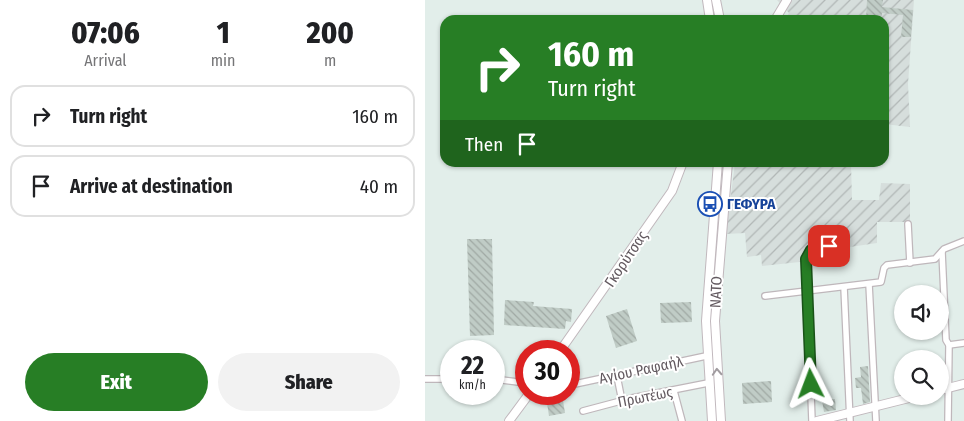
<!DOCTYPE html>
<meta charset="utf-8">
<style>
:root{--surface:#fff;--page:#f2f2f2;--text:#202124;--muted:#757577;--line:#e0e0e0;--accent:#277e25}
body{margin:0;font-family:"Fira Sans Condensed",sans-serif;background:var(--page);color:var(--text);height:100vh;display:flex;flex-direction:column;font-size:19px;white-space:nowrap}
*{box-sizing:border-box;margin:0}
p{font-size:16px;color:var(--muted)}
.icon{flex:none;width:28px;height:28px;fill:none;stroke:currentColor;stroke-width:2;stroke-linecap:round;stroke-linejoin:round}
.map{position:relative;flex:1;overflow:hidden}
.sheet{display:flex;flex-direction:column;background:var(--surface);width:425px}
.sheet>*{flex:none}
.top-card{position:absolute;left:15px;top:15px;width:449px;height:152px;border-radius:15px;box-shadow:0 1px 4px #0004;background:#277e25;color:#fff;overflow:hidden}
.tools{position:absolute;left:469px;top:285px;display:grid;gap:10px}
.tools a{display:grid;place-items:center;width:55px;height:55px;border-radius:50%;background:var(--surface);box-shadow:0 1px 4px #0004;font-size:25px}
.speed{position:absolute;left:15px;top:340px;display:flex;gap:10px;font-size:25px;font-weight:700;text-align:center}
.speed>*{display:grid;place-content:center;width:65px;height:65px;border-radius:50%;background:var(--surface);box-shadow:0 1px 4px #0004;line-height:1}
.speed small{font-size:12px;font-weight:400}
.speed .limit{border:8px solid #d22;background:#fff;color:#111}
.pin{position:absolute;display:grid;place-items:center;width:42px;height:42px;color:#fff;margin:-21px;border-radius:10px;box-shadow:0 2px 8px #0006}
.me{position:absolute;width:55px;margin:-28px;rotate:357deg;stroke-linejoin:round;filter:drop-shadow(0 0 4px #0008)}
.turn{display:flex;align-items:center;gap:18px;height:105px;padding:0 25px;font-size:22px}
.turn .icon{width:65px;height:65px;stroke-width:2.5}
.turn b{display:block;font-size:35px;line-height:42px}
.then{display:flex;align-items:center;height:48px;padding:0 25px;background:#0003;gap:10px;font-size:19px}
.eta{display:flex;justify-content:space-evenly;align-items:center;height:85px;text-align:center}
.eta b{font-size:30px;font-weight:800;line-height:35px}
.cta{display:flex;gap:10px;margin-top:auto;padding:10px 25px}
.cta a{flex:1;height:58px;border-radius:30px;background:var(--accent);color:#fff;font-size:20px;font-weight:800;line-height:58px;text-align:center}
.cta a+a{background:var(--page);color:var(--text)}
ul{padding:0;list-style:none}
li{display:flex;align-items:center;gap:15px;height:62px;margin:0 10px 8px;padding:0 15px;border:2px solid var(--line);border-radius:15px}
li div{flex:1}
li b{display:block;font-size:19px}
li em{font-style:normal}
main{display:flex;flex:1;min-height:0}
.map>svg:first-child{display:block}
</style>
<main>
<section class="sheet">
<div class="eta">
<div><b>07:06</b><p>Arrival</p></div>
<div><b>1</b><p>min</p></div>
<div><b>200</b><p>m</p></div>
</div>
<ul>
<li><svg class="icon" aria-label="right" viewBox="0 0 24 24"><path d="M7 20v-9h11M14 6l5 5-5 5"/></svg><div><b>Turn right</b></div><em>160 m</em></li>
<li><svg class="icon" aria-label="arrive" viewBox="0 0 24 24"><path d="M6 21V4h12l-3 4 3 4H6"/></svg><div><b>Arrive at destination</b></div><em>40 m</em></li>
</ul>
<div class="cta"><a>Exit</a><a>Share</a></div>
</section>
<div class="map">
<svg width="539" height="421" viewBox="0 0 539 421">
<defs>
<pattern id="industrial-furrows" width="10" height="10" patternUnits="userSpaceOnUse" patternTransform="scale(1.25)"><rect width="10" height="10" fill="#d6dedc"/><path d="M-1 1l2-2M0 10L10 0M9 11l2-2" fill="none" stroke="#b1b7b6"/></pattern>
<pattern id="building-back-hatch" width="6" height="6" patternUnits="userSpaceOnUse" patternTransform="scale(1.25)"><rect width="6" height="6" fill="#c0ccc6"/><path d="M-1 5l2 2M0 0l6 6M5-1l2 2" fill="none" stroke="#a0a9a4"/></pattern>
</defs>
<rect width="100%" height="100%" fill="#e2eeea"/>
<g fill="url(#industrial-furrows)">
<polygon points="352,0 489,0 483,84 485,127 459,124 459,20 360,20 364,13"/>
<polygon points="310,163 426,163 427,200 454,200 456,183 485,184 485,222 452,222 452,243 391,252 391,257 384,258 384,261 337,266 336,255 322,257 320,233 301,234"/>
</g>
<g fill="url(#building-back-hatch)">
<polygon points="442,0 458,0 457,7 488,10 486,37 476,37 478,15 457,13 456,20 441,20"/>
<polygon points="42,239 67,239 69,335 45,336"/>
<polygon points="80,300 109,302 108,306 147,309 146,322 141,321 140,329 79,325"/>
<polygon points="266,302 267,322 236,323 235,303"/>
<polygon points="202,309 212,341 191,348 181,316"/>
<polygon points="443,366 445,402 438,404 436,388 431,388 430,378 436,377 435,367"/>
<polygon points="346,381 347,402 318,404 317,383"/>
<polygon points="137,394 140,413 124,416 121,396"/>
<polygon points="410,399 411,410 399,412 397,400"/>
</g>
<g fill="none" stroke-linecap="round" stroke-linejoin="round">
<defs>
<g id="street">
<polyline points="483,224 485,263"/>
<polyline points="517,252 521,340 524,345 523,421"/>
<polyline points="444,284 451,421"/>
<polyline points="419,287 425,421"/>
<polyline points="340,296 456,282 459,268 462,265 510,259 519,249 539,241"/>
<polyline points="524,345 539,343"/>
<polyline points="192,376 197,401"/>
<polyline points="0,379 26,379"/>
<polyline points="69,379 101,383"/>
<polyline points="150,384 281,356"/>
<polyline points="249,391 257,421"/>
<polyline points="158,411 207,398 283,383"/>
<polyline points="387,421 381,259 386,250 404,246"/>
</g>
<g id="secondary">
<polyline points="282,0 285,20"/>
<polyline points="291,0 295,20"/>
<polyline points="350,20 362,0"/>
<polyline points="135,351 247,191 258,162"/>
<polyline points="515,390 539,384"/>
<polyline points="84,421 104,394"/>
<polyline points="287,421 281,321 293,162"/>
<polyline points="296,421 290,321 303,162"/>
<polyline points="392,421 492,396"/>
</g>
</defs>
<use href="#street" stroke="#bfb7bb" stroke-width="8"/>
<use href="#secondary" stroke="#c1b8bd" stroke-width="10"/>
<use href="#street" stroke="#fff" stroke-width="5.5"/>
<use href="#secondary" stroke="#fff" stroke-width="8"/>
</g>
<defs><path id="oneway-chevron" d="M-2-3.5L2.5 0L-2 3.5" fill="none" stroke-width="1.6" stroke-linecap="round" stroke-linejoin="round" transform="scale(1.25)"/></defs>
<use stroke="#a19ca0" href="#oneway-chevron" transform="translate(292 372) rotate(-93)"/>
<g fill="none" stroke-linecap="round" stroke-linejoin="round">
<defs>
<polyline id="route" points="386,384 381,259 386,250 404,246"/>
</defs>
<use href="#route" stroke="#195218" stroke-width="12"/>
<use href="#route" stroke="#277e25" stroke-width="9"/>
</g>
<defs>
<symbol id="bus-ring" viewBox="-11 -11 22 22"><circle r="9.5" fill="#fff" stroke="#1a4fb4" stroke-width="1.5"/><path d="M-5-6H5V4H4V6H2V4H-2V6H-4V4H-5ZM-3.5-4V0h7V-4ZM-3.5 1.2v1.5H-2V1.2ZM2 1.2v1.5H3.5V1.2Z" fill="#1a4fb4"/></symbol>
</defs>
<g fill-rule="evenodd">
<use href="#bus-ring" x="271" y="190" width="28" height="28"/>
</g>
<g text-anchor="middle" stroke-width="4" stroke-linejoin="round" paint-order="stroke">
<g font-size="15" font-weight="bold" fill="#164399" stroke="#fff" text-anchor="start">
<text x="302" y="209">ΓΕΦΥΡΑ</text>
</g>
<g font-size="15" fill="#635a60" stroke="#fff">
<text transform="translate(201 259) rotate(-56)" y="5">Γκορύτσας</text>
<text transform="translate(291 292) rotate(-87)" y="5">ΝΑΤΟ</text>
<text transform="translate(216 370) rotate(-12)" y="5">Αγίου Ραφαήλ</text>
<text transform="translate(220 397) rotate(-11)" y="5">Πρωτέως</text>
</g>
</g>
</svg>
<div class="tools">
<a><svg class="icon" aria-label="sound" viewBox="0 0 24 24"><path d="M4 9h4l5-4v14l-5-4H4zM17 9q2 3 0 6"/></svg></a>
<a><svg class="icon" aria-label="search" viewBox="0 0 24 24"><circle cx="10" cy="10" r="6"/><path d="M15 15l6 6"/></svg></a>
</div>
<div class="speed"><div>22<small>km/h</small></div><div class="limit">30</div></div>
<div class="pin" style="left:404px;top:246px;background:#d93025"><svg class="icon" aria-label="arrive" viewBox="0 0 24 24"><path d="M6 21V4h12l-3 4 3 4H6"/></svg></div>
<svg class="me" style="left:386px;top:384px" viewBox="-20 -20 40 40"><path d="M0-17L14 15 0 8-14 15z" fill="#277e25" stroke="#fff" stroke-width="4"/></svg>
<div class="top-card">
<div class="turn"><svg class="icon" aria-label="right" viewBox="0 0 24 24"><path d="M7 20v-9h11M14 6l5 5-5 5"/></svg><div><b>160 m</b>Turn right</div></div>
<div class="then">Then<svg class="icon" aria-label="arrive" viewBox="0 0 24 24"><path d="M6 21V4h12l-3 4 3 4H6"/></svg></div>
</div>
</div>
</main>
